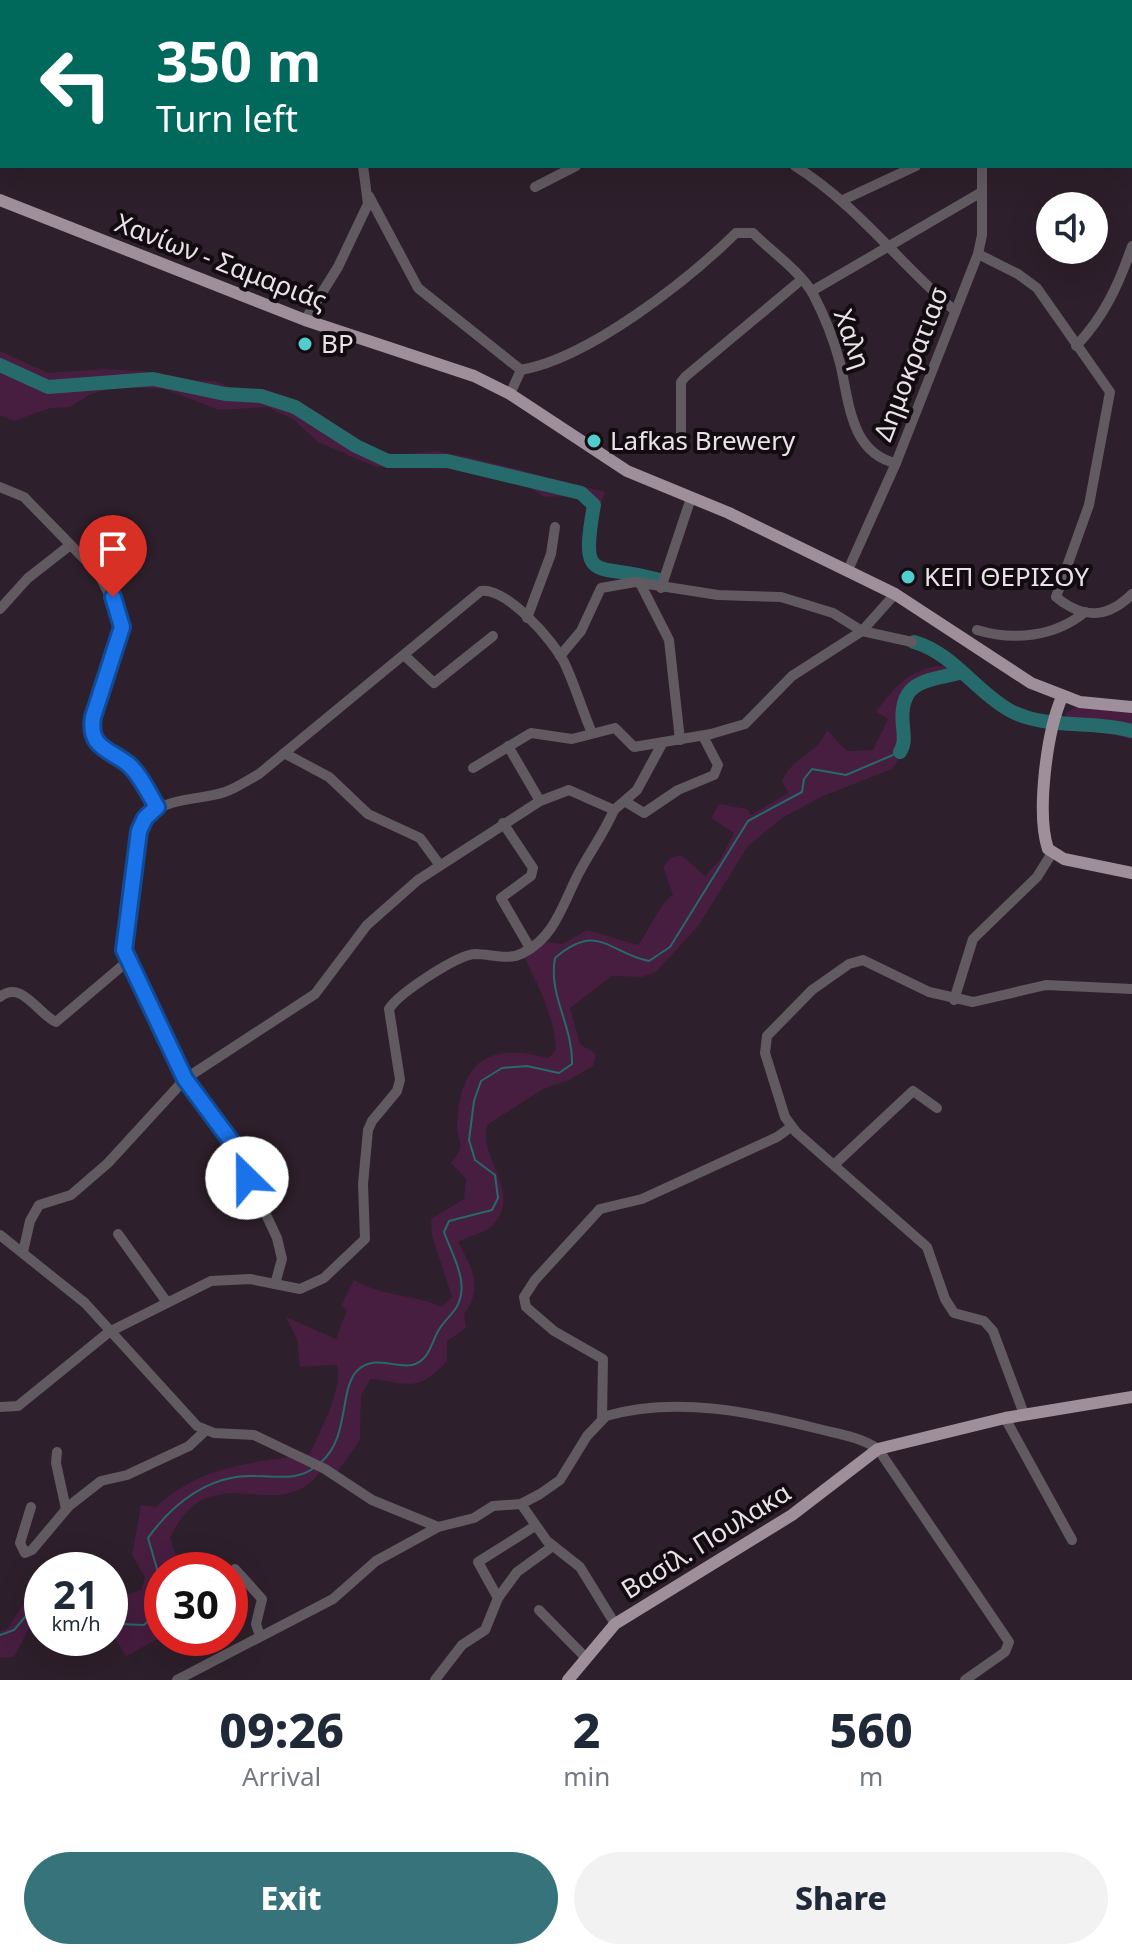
<!DOCTYPE html>
<meta charset="utf-8">
<style>
:root{--surface:#fff;--page:#f2f2f3;--text:#1f2937;--muted:#747a83;--accent:#36737b}
body{margin:0;font-family:"Noto Sans",sans-serif;background:var(--page);color:var(--text);height:100vh;display:flex;flex-direction:column;font-size:30px;white-space:nowrap}
*{box-sizing:border-box;margin:0}
p{font-size:26px;color:var(--muted)}
.icon{flex:none;width:44px;height:44px;fill:none;stroke:currentColor;stroke-width:2;stroke-linecap:round;stroke-linejoin:round}
.map{position:relative;height:1680px;overflow:hidden}
.side{display:flex;flex-direction:column;background:var(--surface);flex:1}
.side>*{flex:none}
.hud{position:absolute;left:0px;top:0px;width:1132px;height:168px;box-shadow:0 8px 32px #0002;background:#00695c;color:#fff;overflow:hidden}
.buttons{position:absolute;left:1036px;top:192px;display:grid;gap:16px}
.buttons a{display:grid;place-items:center;width:72px;height:72px;border-radius:50%;background:var(--surface);box-shadow:0 8px 32px #0002;font-size:40px}
.speed{position:absolute;left:24px;top:1552px;display:flex;gap:16px;font-size:40px;font-weight:700;text-align:center}
.speed>*{display:grid;place-content:center;width:104px;height:104px;border-radius:50%;background:var(--surface);box-shadow:0 8px 32px #0002;line-height:1}
.speed small{font-size:20px;font-weight:400}
.speed .limit{border:12px solid #d22;background:#fff;color:#111}
.pin{position:absolute;display:grid;place-items:center;width:68px;height:68px;color:#fff;margin:-82px -34px;border-radius:50% 50% 50% 0;rotate:-45deg;box-shadow:0 0 8px #0007}
.pin .icon{rotate:45deg}
.me{position:absolute;width:88px;margin:-44px;rotate:337deg;stroke-linejoin:round;filter:drop-shadow(0 0 6px #0008)}
.turn{display:flex;align-items:center;gap:28px;height:168px;padding:0 24px;font-size:36px}
.turn .icon{width:104px;height:104px;stroke-width:2.5}
.turn b{display:block;font-size:56px;line-height:68px}
.eta{display:flex;justify-content:space-evenly;align-items:center;height:136px;text-align:center}
.eta b{font-size:48px;font-weight:800;line-height:56px}
.action{display:flex;gap:16px;margin-top:auto;padding:16px 24px}
.action a{flex:1;height:92px;border-radius:48px;background:var(--accent);color:#fff;font-size:32px;font-weight:800;line-height:92px;text-align:center}
.action a+a{background:var(--page);color:var(--text)}
.map>svg:first-child{display:block}
</style>
<div class="map">
<svg width="1132" height="1680" viewBox="0 0 1132 1680">
<rect width="100%" height="100%" fill="#2d1f2b"/>
<g fill="#471d40">
<polygon points="0,351 48,373 103,369 144,371 182,380 215,381 236,390 262,390 319,413 369,448 397,455 435,451 473,458 605,492 592,531 587,528 589,511 583,500 570,496 544,497 526,485 457,469 376,467 318,442 294,420 267,407 219,410 164,389 118,387 91,394 70,407 50,408 14,421 0,415"/>
<path d="M936,666L960,667L971,678L932,684L912,694L907,714L908,746L892,769L823,796L782,818L748,846L699,925L656,972L642,977L612,976L570,1008L580,1044L596,1054L593,1066L569,1080L543,1089L487,1125C478,1159 524,1192 492,1226C486,1232 467,1237 458,1242C472,1267 484,1288 464,1314L466,1328L447,1341V1361C416,1394 410,1383 371,1379L361,1395L360,1440L334,1477L320,1472C278,1529 210,1451 170,1538L181,1570H162V1637L126,1656L110,1630V1593L122,1597L141,1590L145,1578L132,1555L141,1505L156,1507C199,1466 254,1462 310,1454C320,1430 343,1389 337,1365L300,1367L297,1340L286,1317L336,1339L347,1310L341,1306L354,1280C381,1296 413,1294 442,1307L452,1297L432,1236L431,1219L464,1199L466,1179L451,1163C468,1142 456,1144 457,1124C460,1058 491,1043 549,1058L556,1049C554,1013 535,980 520,948L531,940L562,944L587,930L638,945C651,928 659,904 673,895L663,867L670,858L681,855L705,876L721,858L734,833L711,818L719,804L747,809L751,815L788,793L782,781C795,753 815,758 827,730L847,751L873,750L888,719L876,712C893,688 907,672 936,666Z"/>
<polygon points="1078,706 1132,713 1132,740 1102,731 1065,731 1066,713"/>
<polygon points="42,1583 42,1616 30,1626 14,1657 0,1658 0,1631 7,1629 36,1585"/>
</g>
<g fill="none" stroke-linecap="round" stroke-linejoin="round">
<g stroke="#266a6c" stroke-width="2">
<path d="M320,1463C351,1438 338,1386 359,1369C376,1355 393,1368 412,1365C428,1361 431,1345 437,1333C442,1323 450,1317 456,1308C471,1284 452,1255 444,1232L449,1221L492,1210L498,1198L495,1175L475,1160L469,1140L474,1101L481,1081L502,1068L527,1066L559,1073L572,1064C573,1025 548,996 555,958C598,921 609,953 649,961L670,947L748,821L802,792L804,779L812,769L846,775L900,752"/>
<path d="M162,1586L148,1538C173,1503 210,1474 255,1476C276,1476 298,1481 315,1467"/>
<polyline points="110,1616 118,1624 144,1625 158,1612 162,1598"/>
<polyline points="0,1635 14,1630 42,1597"/>
</g>
<g stroke="#266a6c" stroke-width="14">
<path d="M0,365L48,387L153,379L225,394L261,396L295,407L356,446L388,461H447L581,493L594,505C579,588 596,561 659,580"/>
<path d="M914,642C953,653 975,691 1009,710C1044,730 1094,720 1132,731"/>
<path d="M900,752C905,744 904,737 903,727C898,682 923,681 960,673"/>
</g>
<g stroke="#615a60" stroke-width="10">
<polyline points="220,0 220,2"/>
<polyline points="484,0 486,2"/>
<polyline points="545,0 546,2"/>
<polyline points="742,0 744,2"/>
<polyline points="161,2 162,0"/>
<polyline points="326,2 330,0"/>
<polyline points="404,2 405,0"/>
<polyline points="795,2 798,0"/>
<polyline points="1012,2 1013,0"/>
<polyline points="1104,2 1107,0"/>
<polyline points="0,57 2,55"/>
<path d="M795,166C856,204 899,263 954,310"/>
<polyline points="535,187 576,166"/>
<polyline points="369,196 418,288 521,370 510,394"/>
<polyline points="843,200 916,166"/>
<path d="M978,254L1018,274L1037,288L1110,392L1089,505L1056,597C1084,620 1108,618 1132,594"/>
<polyline points="812,291 980,193"/>
<polyline points="305,320 338,267 368,204 363,166"/>
<path d="M1076,346C1104,317 1119,284 1132,246"/>
<path d="M521,370C589,358 687,281 736,233H753C771,251 801,272 813,294C824,315 834,340 840,363C849,400 850,453 896,463"/>
<polyline points="681,435 681,382 685,377 801,280"/>
<path d="M0,487L24,497L98,573L120,615V637L93,717C88,748 109,749 128,764C140,774 149,794 157,807"/>
<polyline points="848,570 896,463 978,254 982,235 982,166"/>
<polyline points="640,583 669,640 680,740"/>
<polyline points="661,588 691,498"/>
<polyline points="0,609 28,578 69,546"/>
<polyline points="527,618 551,554 555,527"/>
<path d="M977,630C1013,641 1055,637 1085,612"/>
<polyline points="404,655 434,683 493,636"/>
<polyline points="560,656 581,631 601,588 635,582 718,595 781,597 833,613 862,631 912,642"/>
<polyline points="508,746 540,801"/>
<polyline points="284,753 329,777 368,814 420,838 439,864"/>
<polyline points="473,768 531,733 572,739 615,728 634,747 711,734 745,724 792,676 862,631 895,594"/>
<polyline points="626,802 644,813 678,790 714,775 718,765 703,736"/>
<polyline points="503,823 533,868 531,876 501,898 530,948"/>
<path d="M0,997C21,979 38,1014 56,1022L129,960"/>
<polyline points="954,1000 973,939 1037,877 1052,853"/>
<polyline points="836,1163 913,1091 937,1108"/>
<polyline points="118,1234 166,1301"/>
<polyline points="0,1235 85,1303 197,1426 214,1433 254,1435 325,1469 372,1500 438,1527"/>
<polyline points="23,1252 30,1221 39,1205 71,1195 108,1163 185,1079 315,994 367,925 418,880 540,801 569,790 614,810 637,790 663,742"/>
<path d="M275,1284L282,1259L277,1238L234,1146L185,1079L124,950L139,831C157,794 191,803 225,792C237,788 248,780 259,774L481,591C507,588 552,639 564,662C575,685 582,710 592,733"/>
<path d="M0,1407L18,1406L109,1332L211,1281L250,1279L300,1289L324,1278L365,1239L363,1184L368,1130L372,1121L397,1091L400,1080L389,1009C399,993 457,955 475,954C492,954 508,961 523,953C557,936 564,899 581,869C592,849 605,831 614,810"/>
<polyline points="1024,1414 993,1331 984,1321 954,1313 945,1299 927,1247 796,1132 785,1117 765,1053 767,1036 812,990 849,964 863,960 929,992 973,1002 1046,985 1132,989"/>
<polyline points="1005,1418 1072,1540"/>
<polyline points="602,1419 603,1359 554,1331 526,1307 524,1297 535,1280 600,1209 642,1199 777,1137 791,1127"/>
<polyline points="57,1452 56,1463 66,1509"/>
<polyline points="521,1504 547,1541 580,1567 615,1624"/>
<polyline points="31,1507 20,1543 25,1553 32,1550 69,1506 101,1481 127,1475 189,1446 205,1431"/>
<polyline points="235,1569 262,1599 256,1624 260,1636"/>
<polyline points="498,1598 478,1562 535,1526"/>
<polyline points="539,1610 586,1658"/>
<path d="M177,1680L333,1599L376,1561L438,1527L474,1518L493,1506L521,1504L540,1494L560,1480L587,1436L606,1416C676,1396 751,1412 819,1429C839,1434 861,1437 878,1449L1009,1642L1005,1652L965,1680"/>
<polyline points="435,1680 462,1645 485,1630 498,1598 517,1572 553,1546"/>
</g>
<g stroke="#9e8f9a" stroke-width="12">
<polyline points="0,200 305,320 474,376 510,394 627,471 729,513 895,594 1031,683 1080,702 1132,707"/>
<path d="M1062,697C1047,731 1036,813 1048,849L1064,859L1132,873"/>
<polyline points="568,1680 615,1624 792,1515 878,1449 1005,1418 1132,1397"/>
</g>
</g>
<g fill="none" stroke-linecap="round" stroke-linejoin="round">
<defs>
<path id="route" d="M113,597L122,627L93,717C88,748 109,749 128,764C140,774 149,794 157,807L145,818L139,831L124,950L185,1079L231,1141L247,1178"/>
</defs>
<use href="#route" stroke="#114b97" stroke-width="20"/>
<use href="#route" stroke="#1a73e8" stroke-width="14"/>
</g>
<g fill="#52cdcf" stroke="#120c10" stroke-width="3">
<circle cx="305" cy="344" r="8"/>
<circle cx="594" cy="441" r="8"/>
<circle cx="908" cy="577" r="8"/>
</g>
<g text-anchor="middle" stroke-width="8" stroke-linejoin="round" paint-order="stroke">
<g font-size="26" fill="#ebe2e9" stroke="#120c10">
<text transform="translate(221 262) rotate(21)" y="9">Χανίων - Σαμαριάς</text>
<text transform="translate(852 339) rotate(71)" y="9">Χαλη</text>
<text transform="translate(911 364) rotate(-69)" y="9">Δημοκρατιασ</text>
<text transform="translate(706 1541) rotate(-32)" y="9">Βασίλ. Πουλακα</text>
</g>
<g font-size="26" fill="#ebe2e9" stroke="#120c10" text-anchor="start">
<text x="321" y="353">BP</text>
<text x="610" y="450">Lafkas Brewery</text>
<text x="924" y="586">ΚΕΠ ΘΕΡΙΣΟΥ</text>
</g>
</g>
</svg>
<div class="buttons">
<a><svg class="icon" aria-label="sound" viewBox="0 0 24 24"><path d="M4 9h4l5-4v14l-5-4H4zM17 9q2 3 0 6"/></svg></a>
</div>
<div class="speed"><div>21<small>km/h</small></div><div class="limit">30</div></div>
<div class="pin" style="left:113px;top:597px;background:#d93025"><svg class="icon" aria-label="arrive" viewBox="0 0 24 24"><path d="M6 21V4h12l-3 4 3 4H6"/></svg></div>
<svg class="me" style="left:247px;top:1178px" viewBox="-20 -20 40 40"><circle r="19" fill="#fff"/><path d="M0-13L10 11 0 6-10 11z" fill="#1a73e8"/></svg>
<div class="hud">
<div class="turn"><svg class="icon" aria-label="left" viewBox="0 0 24 24"><path d="M17 20v-9H6M10 6l-5 5 5 5"/></svg><div><b>350 m</b>Turn left</div></div>
</div>
</div>
<section class="side">
<div class="eta">
<div><b>09:26</b><p>Arrival</p></div>
<div><b>2</b><p>min</p></div>
<div><b>560</b><p>m</p></div>
</div>
<div class="action"><a>Exit</a><a>Share</a></div>
</section>
